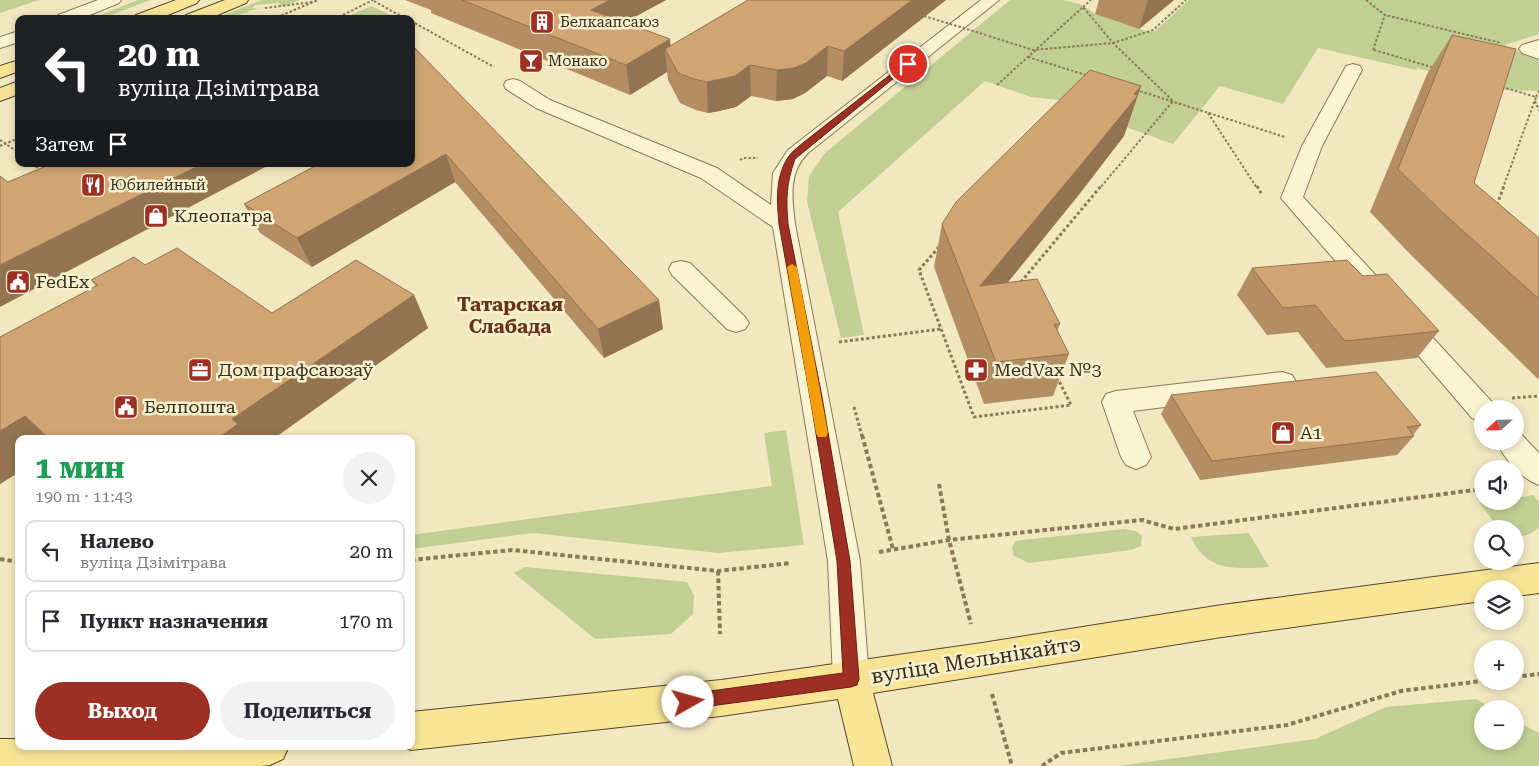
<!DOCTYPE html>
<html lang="ru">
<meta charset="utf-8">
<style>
:root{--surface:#fff;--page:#f2f2f3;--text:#2b2b33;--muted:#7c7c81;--line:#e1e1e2;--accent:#9e3023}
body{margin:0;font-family:"Roboto Serif",serif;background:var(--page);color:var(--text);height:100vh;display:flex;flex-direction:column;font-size:19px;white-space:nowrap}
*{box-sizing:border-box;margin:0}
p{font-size:16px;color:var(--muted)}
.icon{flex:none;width:28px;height:28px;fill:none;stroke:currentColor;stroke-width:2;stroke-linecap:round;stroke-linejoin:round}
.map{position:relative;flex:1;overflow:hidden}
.drawer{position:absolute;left:15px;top:435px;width:400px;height:315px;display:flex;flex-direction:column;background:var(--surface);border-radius:10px;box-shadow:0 2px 8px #0003}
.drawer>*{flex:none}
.hud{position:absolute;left:15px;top:15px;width:400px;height:152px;border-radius:10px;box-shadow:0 2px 8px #0003;background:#202124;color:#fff;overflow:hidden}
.needle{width:32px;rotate:248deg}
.controls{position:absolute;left:1474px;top:400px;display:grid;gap:10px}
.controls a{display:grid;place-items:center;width:50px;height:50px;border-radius:50%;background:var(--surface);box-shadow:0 2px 8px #0003;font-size:25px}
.pin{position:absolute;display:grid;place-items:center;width:42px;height:42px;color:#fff;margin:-21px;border:2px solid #fff;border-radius:50%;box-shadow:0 1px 5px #0007}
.me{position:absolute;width:55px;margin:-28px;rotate:83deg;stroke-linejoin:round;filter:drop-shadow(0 0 4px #0008)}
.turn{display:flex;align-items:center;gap:18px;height:105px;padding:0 20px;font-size:22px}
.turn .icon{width:65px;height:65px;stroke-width:2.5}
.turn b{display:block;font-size:35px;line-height:42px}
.then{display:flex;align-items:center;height:48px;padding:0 20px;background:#0003;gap:10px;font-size:19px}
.round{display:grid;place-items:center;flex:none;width:52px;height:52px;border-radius:26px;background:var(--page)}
.head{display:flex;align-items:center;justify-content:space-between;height:85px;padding:0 20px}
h1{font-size:30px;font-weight:700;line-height:38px;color:#1e9e55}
.primary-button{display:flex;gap:10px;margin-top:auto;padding:10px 20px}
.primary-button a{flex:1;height:58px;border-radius:30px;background:var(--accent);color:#fff;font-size:20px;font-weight:700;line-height:58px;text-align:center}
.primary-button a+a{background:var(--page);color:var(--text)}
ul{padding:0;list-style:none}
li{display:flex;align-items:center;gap:15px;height:62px;margin:0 10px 8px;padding:0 10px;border:2px solid var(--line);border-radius:10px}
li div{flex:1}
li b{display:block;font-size:19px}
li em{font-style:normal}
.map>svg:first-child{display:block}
</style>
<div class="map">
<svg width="1539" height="766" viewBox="0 0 1539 766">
<rect width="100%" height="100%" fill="#f1e8c0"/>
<g fill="#c1cf93">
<polygon points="0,0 39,0 0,13"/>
<polygon points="138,0 150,0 101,19 90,19"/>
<polygon points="262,0 300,0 285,6 278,7 280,3 255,5 253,8 258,8 239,15 224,15"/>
<polygon points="1010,0 1064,0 1082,5 1095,14 1149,32 1155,31 1189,0 1539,0 1539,34 1505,45 1539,61 1539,91 1489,89 1417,68 1416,70 1318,48 1283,104 1220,86 1173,144 1090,114 1092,111 1059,100 1031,97 985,81 838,212 864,335 841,338 807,202 809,176 825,153"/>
<polygon points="371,6 399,19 342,19"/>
<polygon points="786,430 804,545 718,553 533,533 411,549 411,535 772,486 764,433"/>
<path d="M1534,495L1539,503V527C1534,533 1523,537 1515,537V529H1499L1479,502L1515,501V498Z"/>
<polygon points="1124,529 1136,531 1142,536 1141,546 1131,550 1029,563 1014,556 1012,548 1015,541 1023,540"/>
<path d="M1249,533L1269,567C1237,569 1206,572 1191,537Z"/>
<polygon points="525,567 687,582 694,595 693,614 671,634 595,639 514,573"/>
<polygon points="1476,699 1493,709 1482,709 1482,741 1515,741 1515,720 1539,733 1539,766 1118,766 1315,739 1386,707"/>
</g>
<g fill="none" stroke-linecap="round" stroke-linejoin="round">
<defs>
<g id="minor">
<polygon points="98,0 121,0 119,3 80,19 56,19 58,15"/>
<path d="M981,0H999L808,153C788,172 792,199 795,224L860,561L869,679L864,691L851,697L838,691L833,679L828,561L773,227L701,178L536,108L506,89L504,85L506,81L513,79L520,81L550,100L717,168L771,205L773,173L788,150Z"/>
<polygon points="19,31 19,42 0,48 0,37"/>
<polygon points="1539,40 1539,59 1522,53 1519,49 1522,45"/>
<polygon points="1353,64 1360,66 1362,70 1322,146 1303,197 1382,282 1385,288 1382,294 1373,296 1364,294 1281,198 1302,146 1344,70 1346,66"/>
<polygon points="681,261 690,263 745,317 749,323 745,329 736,332 727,329 672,275 669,269 672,263"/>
<polygon points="1402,311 1411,314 1492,402 1495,409 1482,409 1482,421 1472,418 1393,326 1389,320 1393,314"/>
<polygon points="1282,372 1292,375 1296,382 1292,389 1282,392 1133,411 1151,457 1146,465 1136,469 1126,465 1121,457 1102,402 1106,394 1116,391"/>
<path d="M1515,431L1520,433L1539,453V485C1521,479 1504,458 1496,441H1515Z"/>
</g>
<g id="major">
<polygon points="176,0 199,0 197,3 158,19 134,19 136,15"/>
<polygon points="225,0 248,0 246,3 208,19 184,19 186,15"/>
<polygon points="19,60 19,71 0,78 0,66"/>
<polygon points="19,81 19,94 0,101 0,88"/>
<polygon points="1539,563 1539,593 1515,596 1515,589 1482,589 1482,601 1222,637 873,693 892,766 854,766 838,699 721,716 411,750 402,746 411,746 411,712 721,680 982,643 1222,605"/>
<polygon points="0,739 19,739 19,746 289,746 283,759 270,765 261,766 0,766"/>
</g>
</defs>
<use href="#minor" stroke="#8b7857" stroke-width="2"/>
<use href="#major" stroke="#58452b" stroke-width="2"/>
<g stroke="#8b7857" stroke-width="2" stroke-dasharray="2.5 2" stroke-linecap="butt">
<polyline points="1366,0 1385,15 1501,43"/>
<polyline points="374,1 406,19"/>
<polyline points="1083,7 1091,0"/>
<polyline points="265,8 313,2"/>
<polyline points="273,19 318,0"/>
<polyline points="335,19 373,0"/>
<polyline points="411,21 494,67"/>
<polyline points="989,36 1033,50 1113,43 1153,30 1186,0"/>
<polyline points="1373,50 1385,15"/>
<polyline points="1374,50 1435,68"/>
<polyline points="1028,57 1089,76"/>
<polyline points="997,85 1083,7 1113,43 1173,101 1100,188"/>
<polyline points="1502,87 1536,97 1503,188"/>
<polyline points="1136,90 1285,137"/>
<polyline points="1536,97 1539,91"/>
<polyline points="1535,101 1539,110"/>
<polyline points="1208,113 1257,188"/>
<polyline points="0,140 19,153"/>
<polyline points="0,146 19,138"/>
<polyline points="740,160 743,158 758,158"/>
<polyline points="32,164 42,171"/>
</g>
<g stroke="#8b7857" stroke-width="3" stroke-dasharray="3 2.5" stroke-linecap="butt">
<polyline points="1257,186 1261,193"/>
<polyline points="1497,205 1504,186"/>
<polyline points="939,247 919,270 974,417 1071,405 1058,379"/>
<polyline points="1021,282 1101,186"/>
<polyline points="839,342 941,329"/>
<polyline points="1512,398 1539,396"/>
<polyline points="854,407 862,436"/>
</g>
<g stroke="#8b7857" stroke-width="4" stroke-dasharray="4.5 3" stroke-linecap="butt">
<polyline points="862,435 893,549"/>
<polyline points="939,484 949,540 971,624"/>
<polyline points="879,552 949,540 1142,520 1174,529 1482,489"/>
<polyline points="0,559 19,562"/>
<polyline points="411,560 512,550 718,571 791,563"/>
<polyline points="718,571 720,634"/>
<polyline points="1515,677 1539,674"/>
<polyline points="992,694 1012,766"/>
<polyline points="1042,766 1061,753 1287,725 1401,691 1482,681"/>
</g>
<use href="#minor" fill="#fbf4d3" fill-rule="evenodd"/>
<use href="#major" fill="#f7e495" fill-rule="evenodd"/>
<polyline stroke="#8b7857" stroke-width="2" stroke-dasharray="2.5 2" stroke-linecap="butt" points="924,16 986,35"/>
</g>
<g fill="#b48e63">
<polygon points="405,0 666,0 625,22 671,46 748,0 946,0 842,81 827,76 805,93 793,99 776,101 751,96 736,107 719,111 708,113 696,110 680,103 668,80 667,72 630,95 431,13 431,10"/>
<polygon points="1099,0 1174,0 1139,29 1095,14"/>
<polygon points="1452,35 1474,183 1539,238 1539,379 1538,379 1411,255 1370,212 1427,74"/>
<polygon points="411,44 663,329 604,358 455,182 312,267 260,233 244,204 315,166 313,164 411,164"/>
<polygon points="1141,86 1124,136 1077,197 1007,283 1060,324 1057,331 1069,354 1053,396 984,404 934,267 942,224"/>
<polygon points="145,265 272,313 414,295 428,328 273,439 19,439 19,472 0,484 0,337 96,286 91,280"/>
<polygon points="1252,268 1363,276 1439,331 1417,358 1326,368 1298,332 1267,335 1237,295"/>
<polygon points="1171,395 1421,425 1413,435 1414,436 1397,455 1200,480 1161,414"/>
</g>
<g fill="#927450">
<polygon points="610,0 666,0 596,38 591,10"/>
<polygon points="912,0 946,0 842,81 844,51"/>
<polygon points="1148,0 1174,0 1139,29"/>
<polygon points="670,39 672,63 665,49 667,72 630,95 626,65"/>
<polygon points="828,46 827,76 805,93 793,99 776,101 777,70"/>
<polygon points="750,65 751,96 736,107 719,111 708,113 707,82"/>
<polygon points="1141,86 1124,136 1077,197 979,318 980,286 1134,94"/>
<polygon points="446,154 455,182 312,267 297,238"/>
<polygon points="202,164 271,164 0,307 0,265"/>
<polygon points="414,295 428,328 273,439 217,439 232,419"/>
<polygon points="659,300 663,329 604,358 598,329"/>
<polygon points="25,416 48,439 19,439 19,472 0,484 0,431"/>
</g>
<g fill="#d1a573" stroke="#927450">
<polygon points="462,0 610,0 591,10 670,39 626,65"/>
<polygon points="748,0 912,0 844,51 828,46 806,63 794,68 777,70 750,65 735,76 717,80 707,82 694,79 678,73 665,49"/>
<polygon points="361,15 369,19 353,19"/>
<polygon points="1452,35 1516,49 1474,183 1539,238 1539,299 1442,212 1398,169"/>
<polygon points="411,44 659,300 598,329 446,154 297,238 244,204 317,165 316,164 411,164"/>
<polygon points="1090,70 1141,86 1134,94 1138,95 1090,154 980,286 1037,279 1060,324 1054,324 1069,354 996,362 942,224 956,202"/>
<polygon points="51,164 202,164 0,265 0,176 8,182"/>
<polygon points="177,248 272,313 356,260 414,295 232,419 238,424 217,439 50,439 25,416 0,431 0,337 98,285 91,280 134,257 145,265"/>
<polygon points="1347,260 1363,276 1387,274 1439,331 1345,341 1315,305 1283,308 1252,268"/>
<polygon points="1376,372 1421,425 1407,427 1414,436 1212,461 1171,395"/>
</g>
<path fill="#9e3023" stroke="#671f17" d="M905,63L911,64L795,159C786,184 786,199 788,224L822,397L850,561L859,679L857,685L851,687L688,709L682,707L680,702L682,696L688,694L843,673L837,561L810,397L779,224C777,202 775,179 787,159C791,152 798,147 804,142Z"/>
<polygon fill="#f59e0b" points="792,264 797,267 828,433 826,437 818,437 816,433 787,267"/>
<defs>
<symbol id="building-square" viewBox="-11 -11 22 22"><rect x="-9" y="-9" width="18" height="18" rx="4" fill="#9e3023" stroke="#f8f1d0"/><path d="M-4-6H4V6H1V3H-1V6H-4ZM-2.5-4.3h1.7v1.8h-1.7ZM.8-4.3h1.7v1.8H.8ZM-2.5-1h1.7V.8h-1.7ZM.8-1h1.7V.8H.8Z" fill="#fff"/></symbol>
<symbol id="bar-square" viewBox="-11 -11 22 22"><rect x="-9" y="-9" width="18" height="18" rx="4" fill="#9e3023" stroke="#f8f1d0"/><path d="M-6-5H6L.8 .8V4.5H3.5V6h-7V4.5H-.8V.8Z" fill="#fff"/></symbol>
<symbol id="restaurant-square" viewBox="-11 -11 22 22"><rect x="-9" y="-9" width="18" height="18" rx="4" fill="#9e3023" stroke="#f8f1d0"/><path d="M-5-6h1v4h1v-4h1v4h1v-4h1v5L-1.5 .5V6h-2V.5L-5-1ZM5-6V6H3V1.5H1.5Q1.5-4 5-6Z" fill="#fff"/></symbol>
<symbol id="shop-square" viewBox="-11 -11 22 22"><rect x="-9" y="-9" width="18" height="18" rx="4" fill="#9e3023" stroke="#f8f1d0"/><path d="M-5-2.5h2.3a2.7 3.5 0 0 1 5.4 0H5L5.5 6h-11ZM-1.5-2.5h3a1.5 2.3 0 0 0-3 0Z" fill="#fff"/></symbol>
<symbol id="civic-square" viewBox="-11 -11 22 22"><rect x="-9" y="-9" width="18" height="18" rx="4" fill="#9e3023" stroke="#f8f1d0"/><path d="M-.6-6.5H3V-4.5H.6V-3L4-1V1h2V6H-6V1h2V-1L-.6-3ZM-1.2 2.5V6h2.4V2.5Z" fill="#fff"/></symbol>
<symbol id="office-square" viewBox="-11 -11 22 22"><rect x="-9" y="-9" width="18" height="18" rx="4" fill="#9e3023" stroke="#f8f1d0"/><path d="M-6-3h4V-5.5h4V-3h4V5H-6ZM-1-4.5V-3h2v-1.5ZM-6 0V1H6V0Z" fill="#fff"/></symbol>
<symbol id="pharmacy-square" viewBox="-11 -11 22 22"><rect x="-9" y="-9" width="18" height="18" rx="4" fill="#9e3023" stroke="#f8f1d0"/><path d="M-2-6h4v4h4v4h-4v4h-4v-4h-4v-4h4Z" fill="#fff"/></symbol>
</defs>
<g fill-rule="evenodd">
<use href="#building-square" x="528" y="8" width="28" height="28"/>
<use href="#bar-square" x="517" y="47" width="28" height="28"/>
<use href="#restaurant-square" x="79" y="171" width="28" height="28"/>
<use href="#shop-square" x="142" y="202" width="28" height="28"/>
<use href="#civic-square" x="4" y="268" width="28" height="28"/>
<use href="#office-square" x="186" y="356" width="28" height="28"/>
<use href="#pharmacy-square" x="962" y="356" width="28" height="28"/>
<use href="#civic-square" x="112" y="393" width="28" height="28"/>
<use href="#shop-square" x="1269" y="419" width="28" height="28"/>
</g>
<g text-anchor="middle" stroke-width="5" stroke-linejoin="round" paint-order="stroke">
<g font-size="15" fill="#392e1c" stroke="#f8f1d0" text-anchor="start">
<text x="560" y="27">Белкаапсаюз</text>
<text x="548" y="66">Монако</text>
<text x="110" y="190">Юбилейный</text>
</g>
<g font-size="18" fill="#392e1c" stroke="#f8f1d0" text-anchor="start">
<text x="174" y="222">Клеопатра</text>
<text x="36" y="288">FedEx</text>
<text x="218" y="376">Дом прафсаюзаў</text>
<text x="994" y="376">MedVax №3</text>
<text x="144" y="413">Белпошта</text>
<text x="1300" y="439">A1</text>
</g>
<g font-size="19" font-weight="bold" fill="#693319" stroke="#f8f1d0">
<text x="510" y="311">Татарская<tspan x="510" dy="22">Слабада</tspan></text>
</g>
<g font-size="21" fill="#392e1c" stroke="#f8f1d0">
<text transform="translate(976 660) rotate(-9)" y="7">вуліца Мельнікайтэ</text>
</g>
</g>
</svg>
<div class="controls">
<a><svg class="needle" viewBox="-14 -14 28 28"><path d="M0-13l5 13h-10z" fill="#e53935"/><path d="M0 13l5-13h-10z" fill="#7c7c81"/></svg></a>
<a><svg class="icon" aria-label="sound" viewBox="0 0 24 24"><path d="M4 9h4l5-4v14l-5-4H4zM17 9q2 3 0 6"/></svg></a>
<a><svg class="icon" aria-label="search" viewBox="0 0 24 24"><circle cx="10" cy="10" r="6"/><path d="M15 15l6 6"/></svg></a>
<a><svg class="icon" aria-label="layers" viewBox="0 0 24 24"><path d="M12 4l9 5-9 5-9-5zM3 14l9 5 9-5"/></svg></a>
<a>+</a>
<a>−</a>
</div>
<div class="pin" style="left:908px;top:64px;background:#d93025"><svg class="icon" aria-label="arrive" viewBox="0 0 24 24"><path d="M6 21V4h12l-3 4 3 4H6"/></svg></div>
<svg class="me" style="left:688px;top:702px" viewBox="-20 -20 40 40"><circle r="19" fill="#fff"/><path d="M0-13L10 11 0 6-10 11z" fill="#9e3023"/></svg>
<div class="hud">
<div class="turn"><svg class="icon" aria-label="left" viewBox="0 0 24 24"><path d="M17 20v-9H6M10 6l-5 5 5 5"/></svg><div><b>20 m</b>вуліца Дзімітрава</div></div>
<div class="then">Затем<svg class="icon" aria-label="arrive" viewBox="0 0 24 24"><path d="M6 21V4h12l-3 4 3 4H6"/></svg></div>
</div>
<section class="drawer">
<div class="head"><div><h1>1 мин</h1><p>190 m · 11:43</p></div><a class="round"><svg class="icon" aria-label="close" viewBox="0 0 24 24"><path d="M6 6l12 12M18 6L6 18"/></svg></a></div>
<ul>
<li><svg class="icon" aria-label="left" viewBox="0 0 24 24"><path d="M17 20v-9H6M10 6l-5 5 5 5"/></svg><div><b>Налево</b><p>вуліца Дзімітрава</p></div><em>20 m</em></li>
<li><svg class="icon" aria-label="arrive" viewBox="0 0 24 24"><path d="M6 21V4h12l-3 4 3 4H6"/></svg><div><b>Пункт назначения</b></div><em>170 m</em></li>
</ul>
<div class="primary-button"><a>Выход</a><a>Поделиться</a></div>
</section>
</div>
